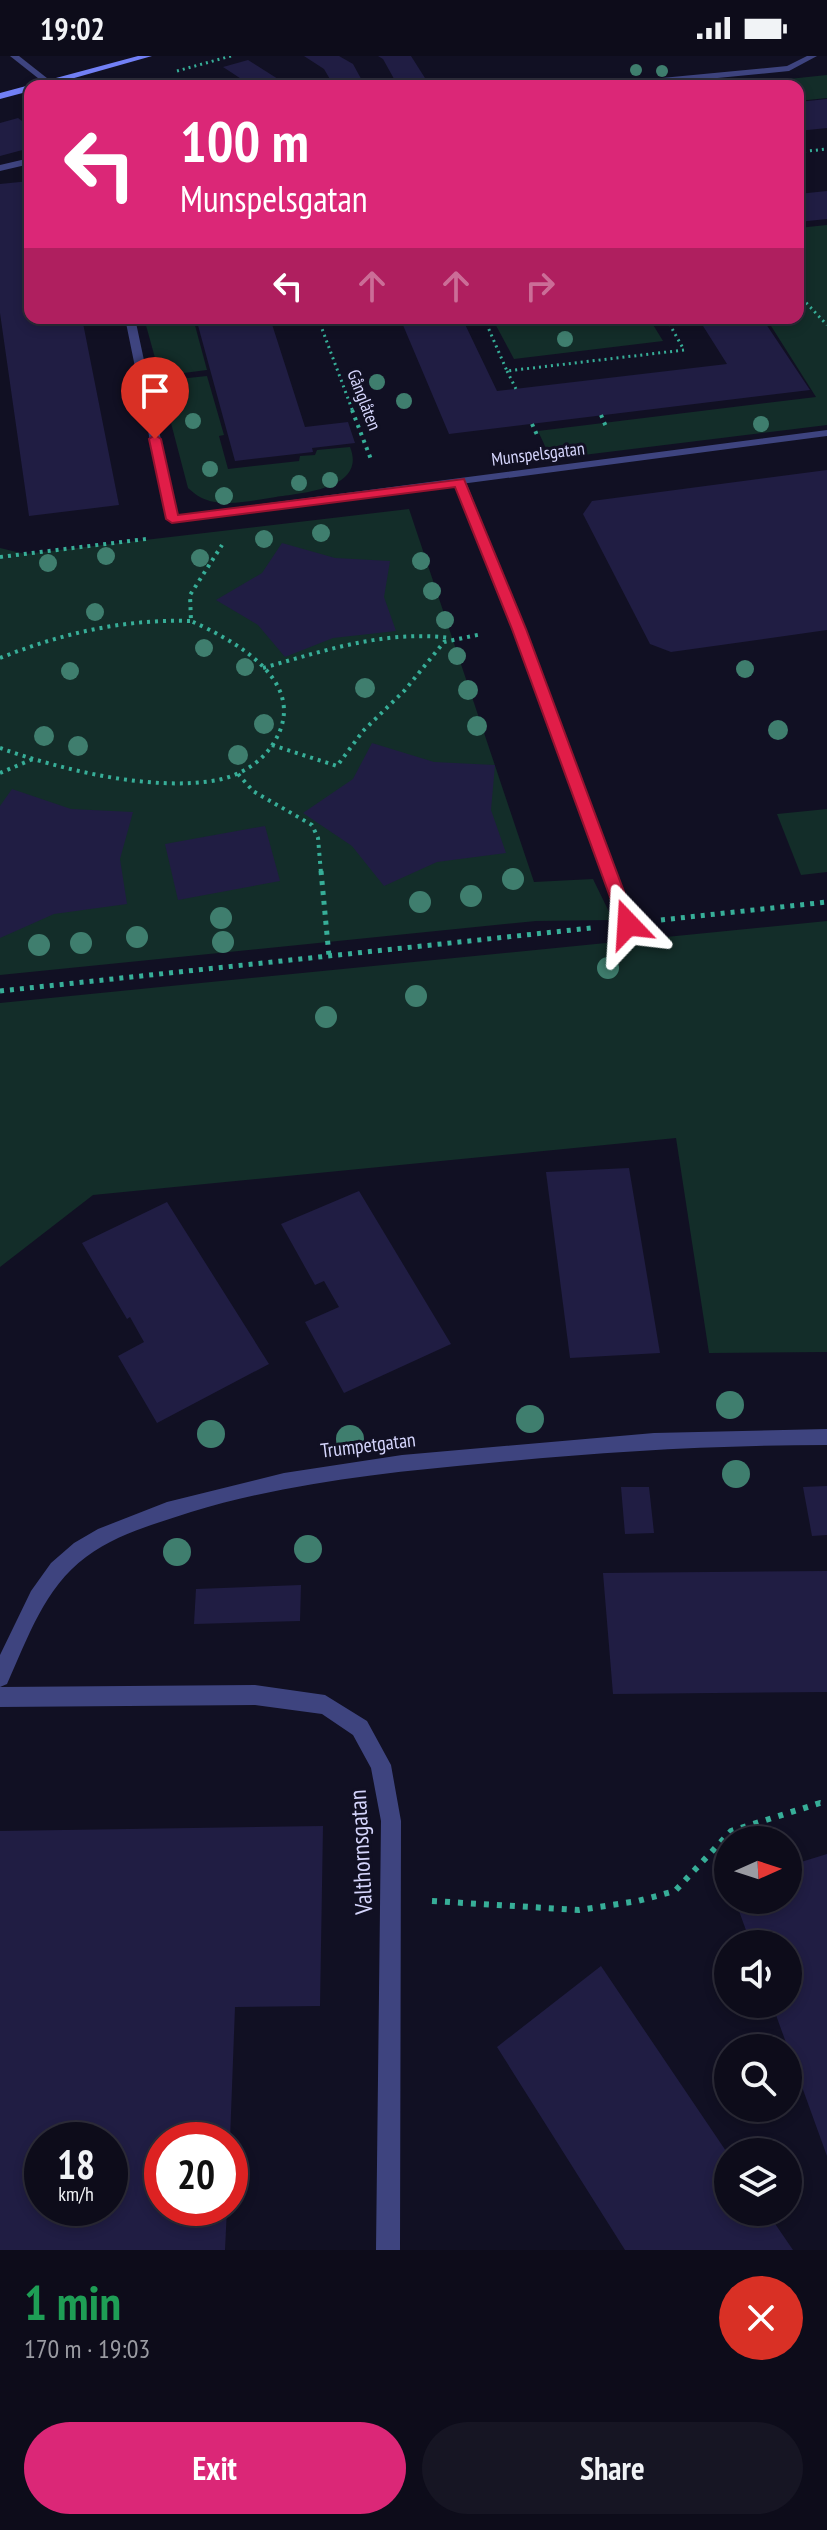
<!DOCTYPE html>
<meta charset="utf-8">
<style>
:root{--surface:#0d0c1a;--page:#161523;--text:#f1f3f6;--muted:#9a9ba2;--line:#2d2c39;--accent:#db2777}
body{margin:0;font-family:"PT Sans Narrow",sans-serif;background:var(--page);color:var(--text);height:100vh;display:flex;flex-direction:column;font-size:30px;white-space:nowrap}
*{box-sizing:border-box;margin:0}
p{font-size:26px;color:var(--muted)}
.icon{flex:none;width:44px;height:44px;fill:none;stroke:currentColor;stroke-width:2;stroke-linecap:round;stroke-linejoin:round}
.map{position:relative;height:2194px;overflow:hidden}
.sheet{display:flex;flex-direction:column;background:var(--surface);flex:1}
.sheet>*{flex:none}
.guide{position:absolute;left:24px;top:24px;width:780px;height:244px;border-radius:16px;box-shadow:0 4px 12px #0003,0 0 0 2px var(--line);background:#db2777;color:#fff;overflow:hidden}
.needle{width:52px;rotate:87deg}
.fabs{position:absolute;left:714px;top:1770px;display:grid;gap:16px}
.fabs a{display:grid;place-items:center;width:88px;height:88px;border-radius:50%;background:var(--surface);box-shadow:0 4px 12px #0003,0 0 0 2px var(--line);font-size:40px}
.speed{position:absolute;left:24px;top:2066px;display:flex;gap:16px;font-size:40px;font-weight:700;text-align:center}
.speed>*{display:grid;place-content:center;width:104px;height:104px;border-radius:50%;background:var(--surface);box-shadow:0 4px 12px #0003,0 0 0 2px var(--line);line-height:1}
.speed small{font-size:20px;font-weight:400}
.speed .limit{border:12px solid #d22;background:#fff;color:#111}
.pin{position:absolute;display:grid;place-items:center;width:68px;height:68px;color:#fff;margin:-82px -34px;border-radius:50% 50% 50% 0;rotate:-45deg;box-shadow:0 0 8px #0007}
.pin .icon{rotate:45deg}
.me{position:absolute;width:88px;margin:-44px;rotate:340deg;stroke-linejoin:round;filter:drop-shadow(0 0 6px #0008)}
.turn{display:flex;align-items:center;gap:28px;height:168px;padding:0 24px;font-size:36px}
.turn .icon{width:104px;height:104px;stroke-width:2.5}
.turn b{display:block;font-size:56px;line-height:68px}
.lanes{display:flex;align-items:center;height:76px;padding:0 24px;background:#0003;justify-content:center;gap:40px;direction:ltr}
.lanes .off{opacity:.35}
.round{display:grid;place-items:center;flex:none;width:84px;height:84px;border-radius:42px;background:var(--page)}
.headline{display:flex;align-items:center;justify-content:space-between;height:136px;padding:0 24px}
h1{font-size:48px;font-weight:800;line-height:60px;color:#1e9e55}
.button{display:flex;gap:16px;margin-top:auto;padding:16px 24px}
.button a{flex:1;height:92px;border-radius:48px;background:var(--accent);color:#fff;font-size:32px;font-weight:800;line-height:92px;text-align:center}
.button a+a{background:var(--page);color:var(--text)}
.status{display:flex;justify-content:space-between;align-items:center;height:56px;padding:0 40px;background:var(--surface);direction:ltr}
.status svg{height:22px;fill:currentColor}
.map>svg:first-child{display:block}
</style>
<div class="status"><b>19:02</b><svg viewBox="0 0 49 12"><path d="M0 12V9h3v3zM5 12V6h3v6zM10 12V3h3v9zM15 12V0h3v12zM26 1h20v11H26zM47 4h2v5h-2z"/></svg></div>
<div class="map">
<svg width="827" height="2194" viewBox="0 0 827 2194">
<rect width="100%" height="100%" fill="#111023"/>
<g fill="#132d29">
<polygon points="827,19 827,42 798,45 798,30 721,30"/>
<polygon points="827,169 827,369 551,403 538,375 816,341 766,262 798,262 798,172"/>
<polygon points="144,262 193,262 207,314 160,320"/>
<polygon points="492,262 649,262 663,285 514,303"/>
<path d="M207,320L224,379L219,380L228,413L299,405L300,400L315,399L317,394L350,391C367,433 302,437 276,441C256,444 236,449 215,446C203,444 197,440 188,432L160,325Z"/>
<polygon points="409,453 534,826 593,823 613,864 536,865 0,919 0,492 25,498"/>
<polygon points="827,753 827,816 801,819 777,758"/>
<polygon points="827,865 827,1296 709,1297 676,1082 93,1139 0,1211 0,947"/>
</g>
<g fill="#201d43" fill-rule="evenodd">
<polygon points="304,0 339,0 353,8 365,30 334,30 324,13"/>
<polygon points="378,0 411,0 430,30 398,30 383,3"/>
<polygon points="248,4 278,23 282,30 252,30 223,11"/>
<polygon points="827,43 827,72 798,75 798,46"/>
<polygon points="18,62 30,71 30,92 0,100 0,67"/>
<polygon points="30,125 30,262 82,262 119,449 29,460 0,257 0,128"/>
<polygon points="827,135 827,163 798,166 798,138"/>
<polygon points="196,262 270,262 305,371 348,366 355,387 312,392 313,396 235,405"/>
<polygon points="400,262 462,262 497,335 727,308 698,262 762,262 810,334 449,378"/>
<polygon points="827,414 827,574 671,596 650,588 583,458 592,445"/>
<polygon points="282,487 335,502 390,505 384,541 396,575 333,582 285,601 258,569 216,544 262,517"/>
<polygon points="372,687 434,706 495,709 491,754 506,797 437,806 384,830 352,790 303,757 353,723"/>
<polygon points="12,733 71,753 133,756 120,803 127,848 54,858 0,882 0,750"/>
<polygon points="265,770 280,825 178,844 165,788"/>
<polygon points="629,1112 660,1297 570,1302 546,1116"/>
<polygon points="359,1135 451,1288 344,1337 305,1266 339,1251 324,1225 315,1229 281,1168"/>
<polygon points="167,1146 269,1308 157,1367 118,1300 144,1286 130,1261 127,1263 82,1187"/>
<polygon points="827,1430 827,1479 812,1480 803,1431"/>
<polygon points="621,1431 649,1431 654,1477 625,1478"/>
<polygon points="827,1515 827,1636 613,1638 603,1517"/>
<polygon points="301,1529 300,1565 194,1568 196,1533"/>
<path d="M323,1770L320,1950L235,1951L230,2084H162V2152H227L225,2194H0V1775ZM42,2084H110V2152H42Z"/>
<polygon points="827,1798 827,2100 772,1948 788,1948 788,1888 751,1888 735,1844 788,1844 788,1810"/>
<polygon points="601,1910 728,2098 728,2156 767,2156 793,2194 625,2194 497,1991"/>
</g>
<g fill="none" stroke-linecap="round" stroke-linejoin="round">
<g stroke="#37ae98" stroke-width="3" stroke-dasharray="2 4" stroke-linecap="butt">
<polyline points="177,15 231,0"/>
<polyline points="798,96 827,93"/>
<polyline points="798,238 827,269"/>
<polyline points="318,262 353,356"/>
<polyline points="484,262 507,315 684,294 666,262"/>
<polyline points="507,315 516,333"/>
</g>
<g stroke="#37ae98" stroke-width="4" stroke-dasharray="3 5" stroke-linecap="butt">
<polyline points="352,354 372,406"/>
<polyline points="601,359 607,373"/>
<polyline points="532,368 538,381"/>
<polyline points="0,501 146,483"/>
<path d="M0,602C63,577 123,563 191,565"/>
<path d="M263,612C326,594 385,574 451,582"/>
<polyline points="272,689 337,710 363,675 405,634 444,586 482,578"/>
<path d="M0,692C62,714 152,736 218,724C240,719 260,708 273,688C312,628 238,586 191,565L190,539L222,489"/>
<polyline points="0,717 33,703"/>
<polyline points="238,718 253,735 312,769 318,782 321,817"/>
</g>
<g stroke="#37ae98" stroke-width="5" stroke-dasharray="4 6" stroke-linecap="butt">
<polyline points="321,815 329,900"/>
<polyline points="661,864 827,846"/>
<polyline points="0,935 591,872"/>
</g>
<polyline stroke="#37ae98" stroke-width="6" stroke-dasharray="5 8" stroke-linecap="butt" points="432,1845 579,1854 638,1845 675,1835 731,1775 820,1747 827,1748"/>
<g fill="#3e447f" fill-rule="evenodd">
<polygon points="30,102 30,108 0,115 0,109"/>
<polygon points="456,424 466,426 525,573 635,868 633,872 623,872 621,868 513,573 454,426"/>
</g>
<g fill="#3e447f" fill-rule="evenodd">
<polygon points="10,0 19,0 57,30 48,30"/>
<polygon points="807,0 817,0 789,15 635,30 605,30 609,27 787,10"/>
<polygon points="125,262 135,262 177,459 827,374 827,380 172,466 166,463"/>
<path d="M827,1373V1389C714,1389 601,1396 489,1407C389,1416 287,1427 191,1456C154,1468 117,1478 86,1501C44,1532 28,1582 7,1628L0,1631V1599L31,1535L51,1507L74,1487L98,1473L167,1446L284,1417L402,1399L654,1377Z"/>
<polygon points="255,1629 325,1639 367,1665 391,1709 401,1765 400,2194 376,2194 381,1765 371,1712 353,1679 322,1658 255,1649 0,1651 0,1631"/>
</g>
<polygon fill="#7280f6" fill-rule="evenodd" points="138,0 152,0 46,30 30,30 30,35 0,43 0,37"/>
</g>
<g fill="#3f7e6e">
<circle cx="636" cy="14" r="6"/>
<circle cx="662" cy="15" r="6"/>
<circle cx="565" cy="283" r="8"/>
<circle cx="377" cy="326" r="8"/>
<circle cx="404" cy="345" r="8"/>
<circle cx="193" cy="365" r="8"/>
<circle cx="761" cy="368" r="8"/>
<circle cx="210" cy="413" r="8"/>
<circle cx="330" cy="424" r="8"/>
<circle cx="299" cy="427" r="8"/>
<circle cx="224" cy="440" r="9"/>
<circle cx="321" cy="477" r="9"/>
<circle cx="264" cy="483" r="9"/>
<circle cx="106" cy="500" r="9"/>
<circle cx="200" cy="502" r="9"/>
<circle cx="421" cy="505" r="9"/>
<circle cx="48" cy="507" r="9"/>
<circle cx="432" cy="535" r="9"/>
<circle cx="95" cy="556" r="9"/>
<circle cx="445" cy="564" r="9"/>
<circle cx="204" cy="592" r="9"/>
<circle cx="457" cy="600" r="9"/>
<circle cx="245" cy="611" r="9"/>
<circle cx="745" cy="613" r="9"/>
<circle cx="70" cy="615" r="9"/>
<circle cx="365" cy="632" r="10"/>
<circle cx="468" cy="634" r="10"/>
<circle cx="264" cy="668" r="10"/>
<circle cx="477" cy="670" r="10"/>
<circle cx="778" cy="674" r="10"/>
<circle cx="44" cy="680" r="10"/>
<circle cx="78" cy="690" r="10"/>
<circle cx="238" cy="699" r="10"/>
<circle cx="513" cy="823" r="11"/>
<circle cx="471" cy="840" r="11"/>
<circle cx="420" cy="846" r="11"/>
<circle cx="221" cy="862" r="11"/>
<circle cx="137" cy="881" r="11"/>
<circle cx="223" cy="886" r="11"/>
<circle cx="81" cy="887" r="11"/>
<circle cx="39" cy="889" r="11"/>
<circle cx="608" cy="912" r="11"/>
<circle cx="416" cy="940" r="11"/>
<circle cx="326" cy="961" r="11"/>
<circle cx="730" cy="1349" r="14"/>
<circle cx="530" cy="1363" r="14"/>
<circle cx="211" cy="1378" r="14"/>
<circle cx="350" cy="1383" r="14"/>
<circle cx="736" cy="1418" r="14"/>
<circle cx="308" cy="1493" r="14"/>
<circle cx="177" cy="1496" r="14"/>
</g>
<polygon fill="#e11d48" stroke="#92132f" stroke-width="2" points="155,379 161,383 178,459 464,423 526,573 636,868 634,872 622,872 620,868 512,573 455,431 172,467 166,463 149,383"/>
<g text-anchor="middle" stroke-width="6" stroke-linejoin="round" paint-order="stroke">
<g font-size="18" fill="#d5d5fc" stroke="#111023">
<text transform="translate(364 344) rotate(69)" y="6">Gånglåten</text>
<text transform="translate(538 398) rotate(-7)" y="6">Munspelsgatan</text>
</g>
<g font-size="20" fill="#d5d5fc" stroke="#111023">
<text transform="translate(368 1389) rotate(-7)" y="7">Trumpetgatan</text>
</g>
<g font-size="24" fill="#d5d5fc" stroke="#111023">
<text transform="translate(361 1796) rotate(-93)" y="8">Valthornsgatan</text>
</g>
</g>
</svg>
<div class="fabs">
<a><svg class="needle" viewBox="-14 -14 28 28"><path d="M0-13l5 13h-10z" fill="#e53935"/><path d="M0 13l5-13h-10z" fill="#9a9ba2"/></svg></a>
<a><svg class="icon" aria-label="sound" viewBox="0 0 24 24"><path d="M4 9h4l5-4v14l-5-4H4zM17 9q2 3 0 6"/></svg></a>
<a><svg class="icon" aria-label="search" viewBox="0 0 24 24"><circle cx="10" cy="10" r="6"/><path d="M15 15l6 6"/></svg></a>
<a><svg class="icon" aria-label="layers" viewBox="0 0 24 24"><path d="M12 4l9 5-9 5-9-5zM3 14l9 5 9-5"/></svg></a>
</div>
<div class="speed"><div>18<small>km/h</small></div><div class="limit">20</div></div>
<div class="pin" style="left:155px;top:383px;background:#d93025"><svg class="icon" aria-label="arrive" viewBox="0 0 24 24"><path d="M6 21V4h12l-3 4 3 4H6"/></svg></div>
<svg class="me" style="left:628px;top:868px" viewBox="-20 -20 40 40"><path d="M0-17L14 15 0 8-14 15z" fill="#e11d48" stroke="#fff" stroke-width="4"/></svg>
<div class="guide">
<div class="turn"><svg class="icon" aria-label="left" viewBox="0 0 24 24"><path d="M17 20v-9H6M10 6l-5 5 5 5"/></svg><div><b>100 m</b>Munspelsgatan</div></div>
<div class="lanes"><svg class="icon" aria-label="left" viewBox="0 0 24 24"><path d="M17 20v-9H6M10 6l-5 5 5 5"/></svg><svg class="icon off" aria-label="ahead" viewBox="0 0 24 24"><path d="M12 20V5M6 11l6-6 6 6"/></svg><svg class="icon off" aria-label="ahead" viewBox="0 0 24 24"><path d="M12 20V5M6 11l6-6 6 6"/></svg><svg class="icon off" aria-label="right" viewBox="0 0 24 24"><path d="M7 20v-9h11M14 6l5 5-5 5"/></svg></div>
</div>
</div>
<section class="sheet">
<div class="headline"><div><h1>1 min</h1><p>170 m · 19:03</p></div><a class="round" style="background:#d93025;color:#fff"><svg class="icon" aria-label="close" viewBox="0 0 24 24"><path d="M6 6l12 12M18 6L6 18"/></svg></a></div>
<div class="button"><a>Exit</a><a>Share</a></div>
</section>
